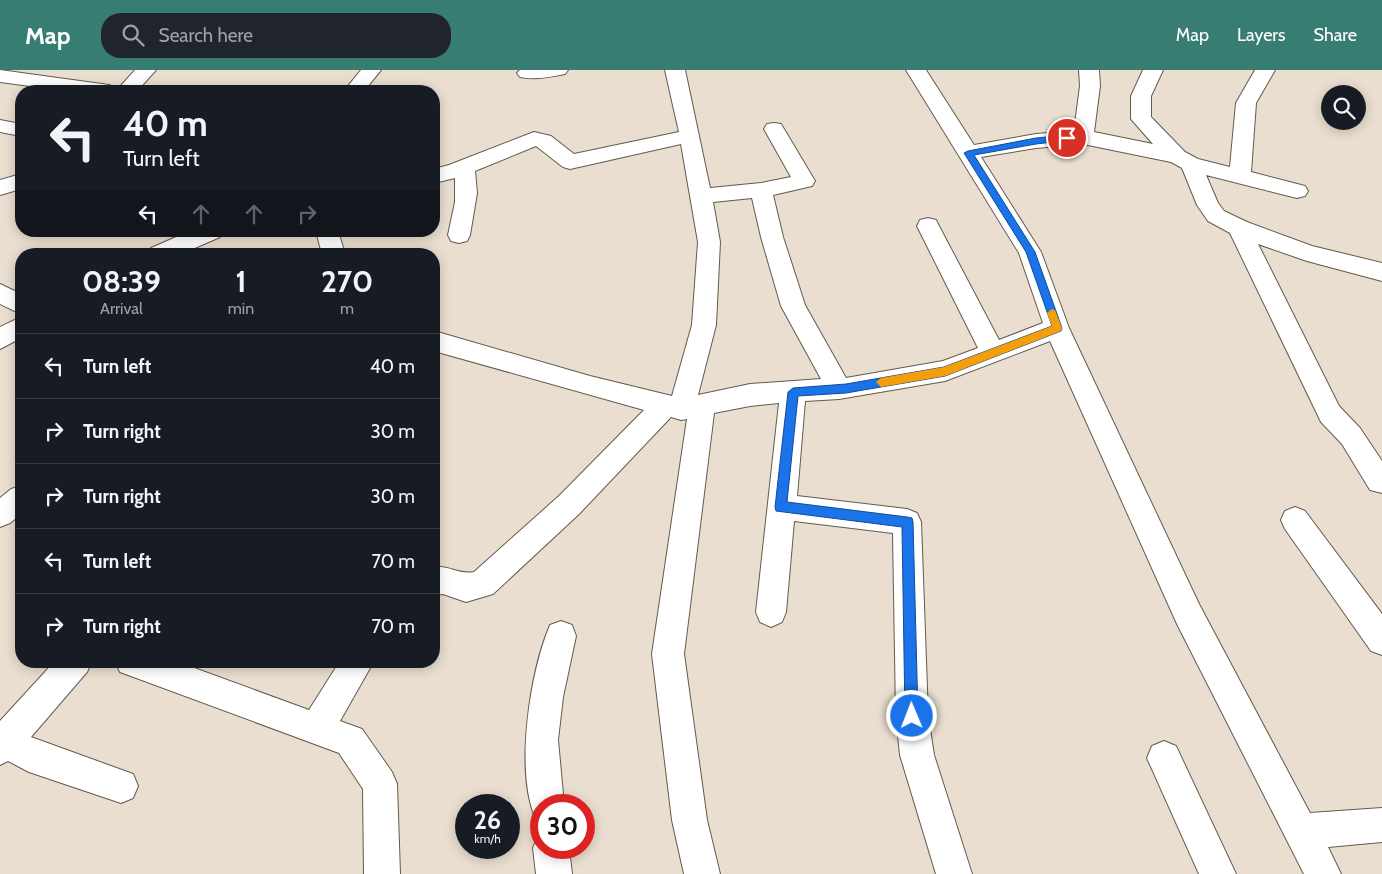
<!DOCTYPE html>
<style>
:root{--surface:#171b24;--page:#20242c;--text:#f1f3f6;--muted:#9ea1a6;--line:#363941;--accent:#387d71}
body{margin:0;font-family:Cabin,sans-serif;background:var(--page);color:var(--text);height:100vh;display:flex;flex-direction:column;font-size:19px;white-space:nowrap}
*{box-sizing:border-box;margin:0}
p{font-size:16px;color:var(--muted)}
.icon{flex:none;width:28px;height:28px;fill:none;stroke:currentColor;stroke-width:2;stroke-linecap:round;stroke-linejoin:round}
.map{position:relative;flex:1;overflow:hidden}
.side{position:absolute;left:15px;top:178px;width:425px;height:420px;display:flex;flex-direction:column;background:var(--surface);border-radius:20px;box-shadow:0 2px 12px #0003}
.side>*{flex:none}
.hud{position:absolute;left:15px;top:15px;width:425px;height:152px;border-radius:20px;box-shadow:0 2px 12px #0003;background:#171b24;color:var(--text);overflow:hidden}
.buttons{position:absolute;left:1321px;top:15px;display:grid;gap:10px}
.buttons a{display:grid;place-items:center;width:45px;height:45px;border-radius:50%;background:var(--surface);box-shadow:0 2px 12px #0003;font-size:25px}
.speed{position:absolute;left:455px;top:724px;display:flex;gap:10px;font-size:25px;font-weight:700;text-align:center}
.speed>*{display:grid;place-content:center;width:65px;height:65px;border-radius:50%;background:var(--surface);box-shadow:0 2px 12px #0003;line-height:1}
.speed small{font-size:12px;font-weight:400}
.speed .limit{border:8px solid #d22;background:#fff;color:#111}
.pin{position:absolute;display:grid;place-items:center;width:42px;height:42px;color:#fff;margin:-21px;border:2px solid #fff;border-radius:50%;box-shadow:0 1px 5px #0007}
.me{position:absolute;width:55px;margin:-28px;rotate:359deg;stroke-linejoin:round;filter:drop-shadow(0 0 4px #0008)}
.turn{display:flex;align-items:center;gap:18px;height:105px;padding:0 25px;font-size:22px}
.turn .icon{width:65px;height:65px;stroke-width:2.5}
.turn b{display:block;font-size:35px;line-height:42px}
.lanes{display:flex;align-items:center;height:48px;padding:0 25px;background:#0003;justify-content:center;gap:25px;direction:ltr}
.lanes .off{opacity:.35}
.eta{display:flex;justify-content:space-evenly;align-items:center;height:85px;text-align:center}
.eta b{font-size:30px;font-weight:700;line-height:35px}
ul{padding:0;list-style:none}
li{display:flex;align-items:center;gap:15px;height:65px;padding:0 25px;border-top:1px solid var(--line)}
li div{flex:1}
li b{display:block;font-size:19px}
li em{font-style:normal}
header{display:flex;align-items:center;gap:30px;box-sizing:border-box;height:70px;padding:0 25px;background:var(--accent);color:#fff}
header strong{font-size:24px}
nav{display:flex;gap:28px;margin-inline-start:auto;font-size:18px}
.search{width:350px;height:45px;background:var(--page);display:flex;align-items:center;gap:12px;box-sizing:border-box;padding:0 18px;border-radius:20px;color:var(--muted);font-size:19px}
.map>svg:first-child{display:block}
</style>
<header>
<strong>Map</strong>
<div class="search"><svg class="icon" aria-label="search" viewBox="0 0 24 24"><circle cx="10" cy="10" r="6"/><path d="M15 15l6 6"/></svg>Search here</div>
<nav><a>Map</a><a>Layers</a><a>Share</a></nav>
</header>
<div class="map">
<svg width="1382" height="804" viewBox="0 0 1382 804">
<rect width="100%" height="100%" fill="#e9decf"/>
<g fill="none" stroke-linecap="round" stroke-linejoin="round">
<defs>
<g id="minor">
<polygon points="0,0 109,15 118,19 135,0 156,0 137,21 68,21 0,12"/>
<polygon points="361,0 381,0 364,21 344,21"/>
<path d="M520,0H568L565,4C551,7 534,10 520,7L517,3Z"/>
<path d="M665,0H685L710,118L761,113L791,107L764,59L767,54L774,53L781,54L815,111L812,116L773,125L783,167L805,235L846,308L943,291L978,278L917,156L920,150L928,148L936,150L939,156L999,270L1043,253L1019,183L906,0H926L974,75L1036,64L1074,61L1080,16L1079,0H1099L1100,16L1094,62L1153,74L1131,49V26L1143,0H1163L1151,26V47L1185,82L1198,89L1230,97L1236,33L1255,0H1275L1256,33L1251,102L1305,116L1308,121L1305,126L1297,128L1206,105L1218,133L1224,141L1247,152L1312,176L1382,193V211L1307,191L1258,174L1339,336L1360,358L1382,391V423L1370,420L1342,374L1321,352L1230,163L1208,151L1197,135L1182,98L1171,92L1083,74L1036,78L981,87L1041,182L1069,258L1199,534L1310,743L1382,738V772L1328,777L1341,804H1304L1177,554L1050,271L945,311L839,329L805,331L797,426L907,439L917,443L921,452L928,646L934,685L972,804H936L900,685L896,646L893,463L794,451L786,542L782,552L771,557L760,552L756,542L779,333L750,336L714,343L684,584L707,750L720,804H684L672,750L652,584L687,349L681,350L671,347L579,444L493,524L466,532L443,524L434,525V497C448,495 460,505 474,502L559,426L644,340L434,281V261L590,306L672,326L692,255L698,172L681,74L570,99L563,97L536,76L475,101L477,123L470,165L467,171L459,173L451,171L448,165L455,132V108L434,113V99L449,95L534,62L551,66L574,84L679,62ZM752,128L761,167L781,236L821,309L750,314L698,325L716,255L720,172L713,132Z"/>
<polygon points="0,50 21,54 21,66 0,62"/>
<polygon points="21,104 21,119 0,125 0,110"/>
<polygon points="190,161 223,161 220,167 181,184 148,184 151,178"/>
<polygon points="316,161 338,161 345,184 322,184"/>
<polygon points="0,214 21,224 21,244 0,234"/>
<polygon points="21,247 21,268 0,279 0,257"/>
<polygon points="21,416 21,444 10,453 0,457 0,428 11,419"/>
<polygon points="1295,437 1305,441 1382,544 1382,585 1371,581 1285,459 1281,450 1285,441"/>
<path d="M561,551L572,555L576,566L563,627L558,670L564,735H541V750L535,747C515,699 530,603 550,555Z"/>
<polygon points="55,591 92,591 87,602 31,667 133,704 138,716 133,728 121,733 29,702 8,691 0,695 0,651"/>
<polygon points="115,591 175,591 309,640 340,591 374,591 340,651 362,659 392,702 397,714 400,804 364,804 363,719 339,683 120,602"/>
<polygon points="1164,671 1176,676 1236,804 1199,804 1147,688 1152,676"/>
<polygon points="541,764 541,778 569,778 572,804 536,804 533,778 538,765"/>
</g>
</defs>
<use href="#minor" stroke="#635a4d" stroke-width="2"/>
<use href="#minor" fill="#fff" fill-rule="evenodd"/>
</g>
<polygon fill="#1a73e8" stroke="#114b97" points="1067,65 1070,66 1070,70 1036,74 974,85 1035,182 1062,258 1061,261 945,306 846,323 798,326 787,432 907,447 912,448 913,452 918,646 916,650 912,652 907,650 905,646 902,457 776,441 775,437 788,322 793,318 846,314 944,297 1052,256 1026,182 964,83 968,81 1036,68"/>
<polygon fill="#f59e0b" points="1052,239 1055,240 1062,258 1061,261 945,306 881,317 876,312 881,308 944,297 1052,256 1047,243"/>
</svg>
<div class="buttons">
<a><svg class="icon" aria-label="search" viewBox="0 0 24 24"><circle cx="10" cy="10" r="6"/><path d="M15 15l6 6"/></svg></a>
</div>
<div class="speed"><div>26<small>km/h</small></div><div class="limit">30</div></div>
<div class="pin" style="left:1067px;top:68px;background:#d93025"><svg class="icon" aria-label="arrive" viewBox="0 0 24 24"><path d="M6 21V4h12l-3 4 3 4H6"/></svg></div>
<svg class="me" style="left:912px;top:646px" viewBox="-20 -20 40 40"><circle r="17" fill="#1a73e8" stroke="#fff" stroke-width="3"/><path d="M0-11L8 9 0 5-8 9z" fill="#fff"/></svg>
<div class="hud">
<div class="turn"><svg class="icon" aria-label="left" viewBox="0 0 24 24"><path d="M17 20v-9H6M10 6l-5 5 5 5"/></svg><div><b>40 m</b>Turn left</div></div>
<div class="lanes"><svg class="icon" aria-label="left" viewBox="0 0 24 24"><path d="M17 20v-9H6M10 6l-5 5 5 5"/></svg><svg class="icon off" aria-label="ahead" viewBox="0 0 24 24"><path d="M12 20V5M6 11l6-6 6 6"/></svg><svg class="icon off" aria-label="ahead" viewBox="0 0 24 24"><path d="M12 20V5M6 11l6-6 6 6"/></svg><svg class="icon off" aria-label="right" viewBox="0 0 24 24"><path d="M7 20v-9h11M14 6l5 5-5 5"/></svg></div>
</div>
<section class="side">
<div class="eta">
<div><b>08:39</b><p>Arrival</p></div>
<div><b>1</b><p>min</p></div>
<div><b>270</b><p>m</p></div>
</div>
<ul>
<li><svg class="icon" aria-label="left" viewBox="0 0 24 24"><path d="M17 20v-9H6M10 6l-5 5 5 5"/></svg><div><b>Turn left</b></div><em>40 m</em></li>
<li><svg class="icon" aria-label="right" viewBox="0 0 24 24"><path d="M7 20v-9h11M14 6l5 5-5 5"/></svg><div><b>Turn right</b></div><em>30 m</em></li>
<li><svg class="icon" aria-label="right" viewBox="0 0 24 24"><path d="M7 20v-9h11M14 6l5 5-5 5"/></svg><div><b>Turn right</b></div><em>30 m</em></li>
<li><svg class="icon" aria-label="left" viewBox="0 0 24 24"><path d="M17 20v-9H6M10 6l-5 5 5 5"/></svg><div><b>Turn left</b></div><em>70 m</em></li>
<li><svg class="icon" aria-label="right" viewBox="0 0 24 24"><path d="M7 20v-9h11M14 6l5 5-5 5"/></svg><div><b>Turn right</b></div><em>70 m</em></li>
</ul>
</section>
</div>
